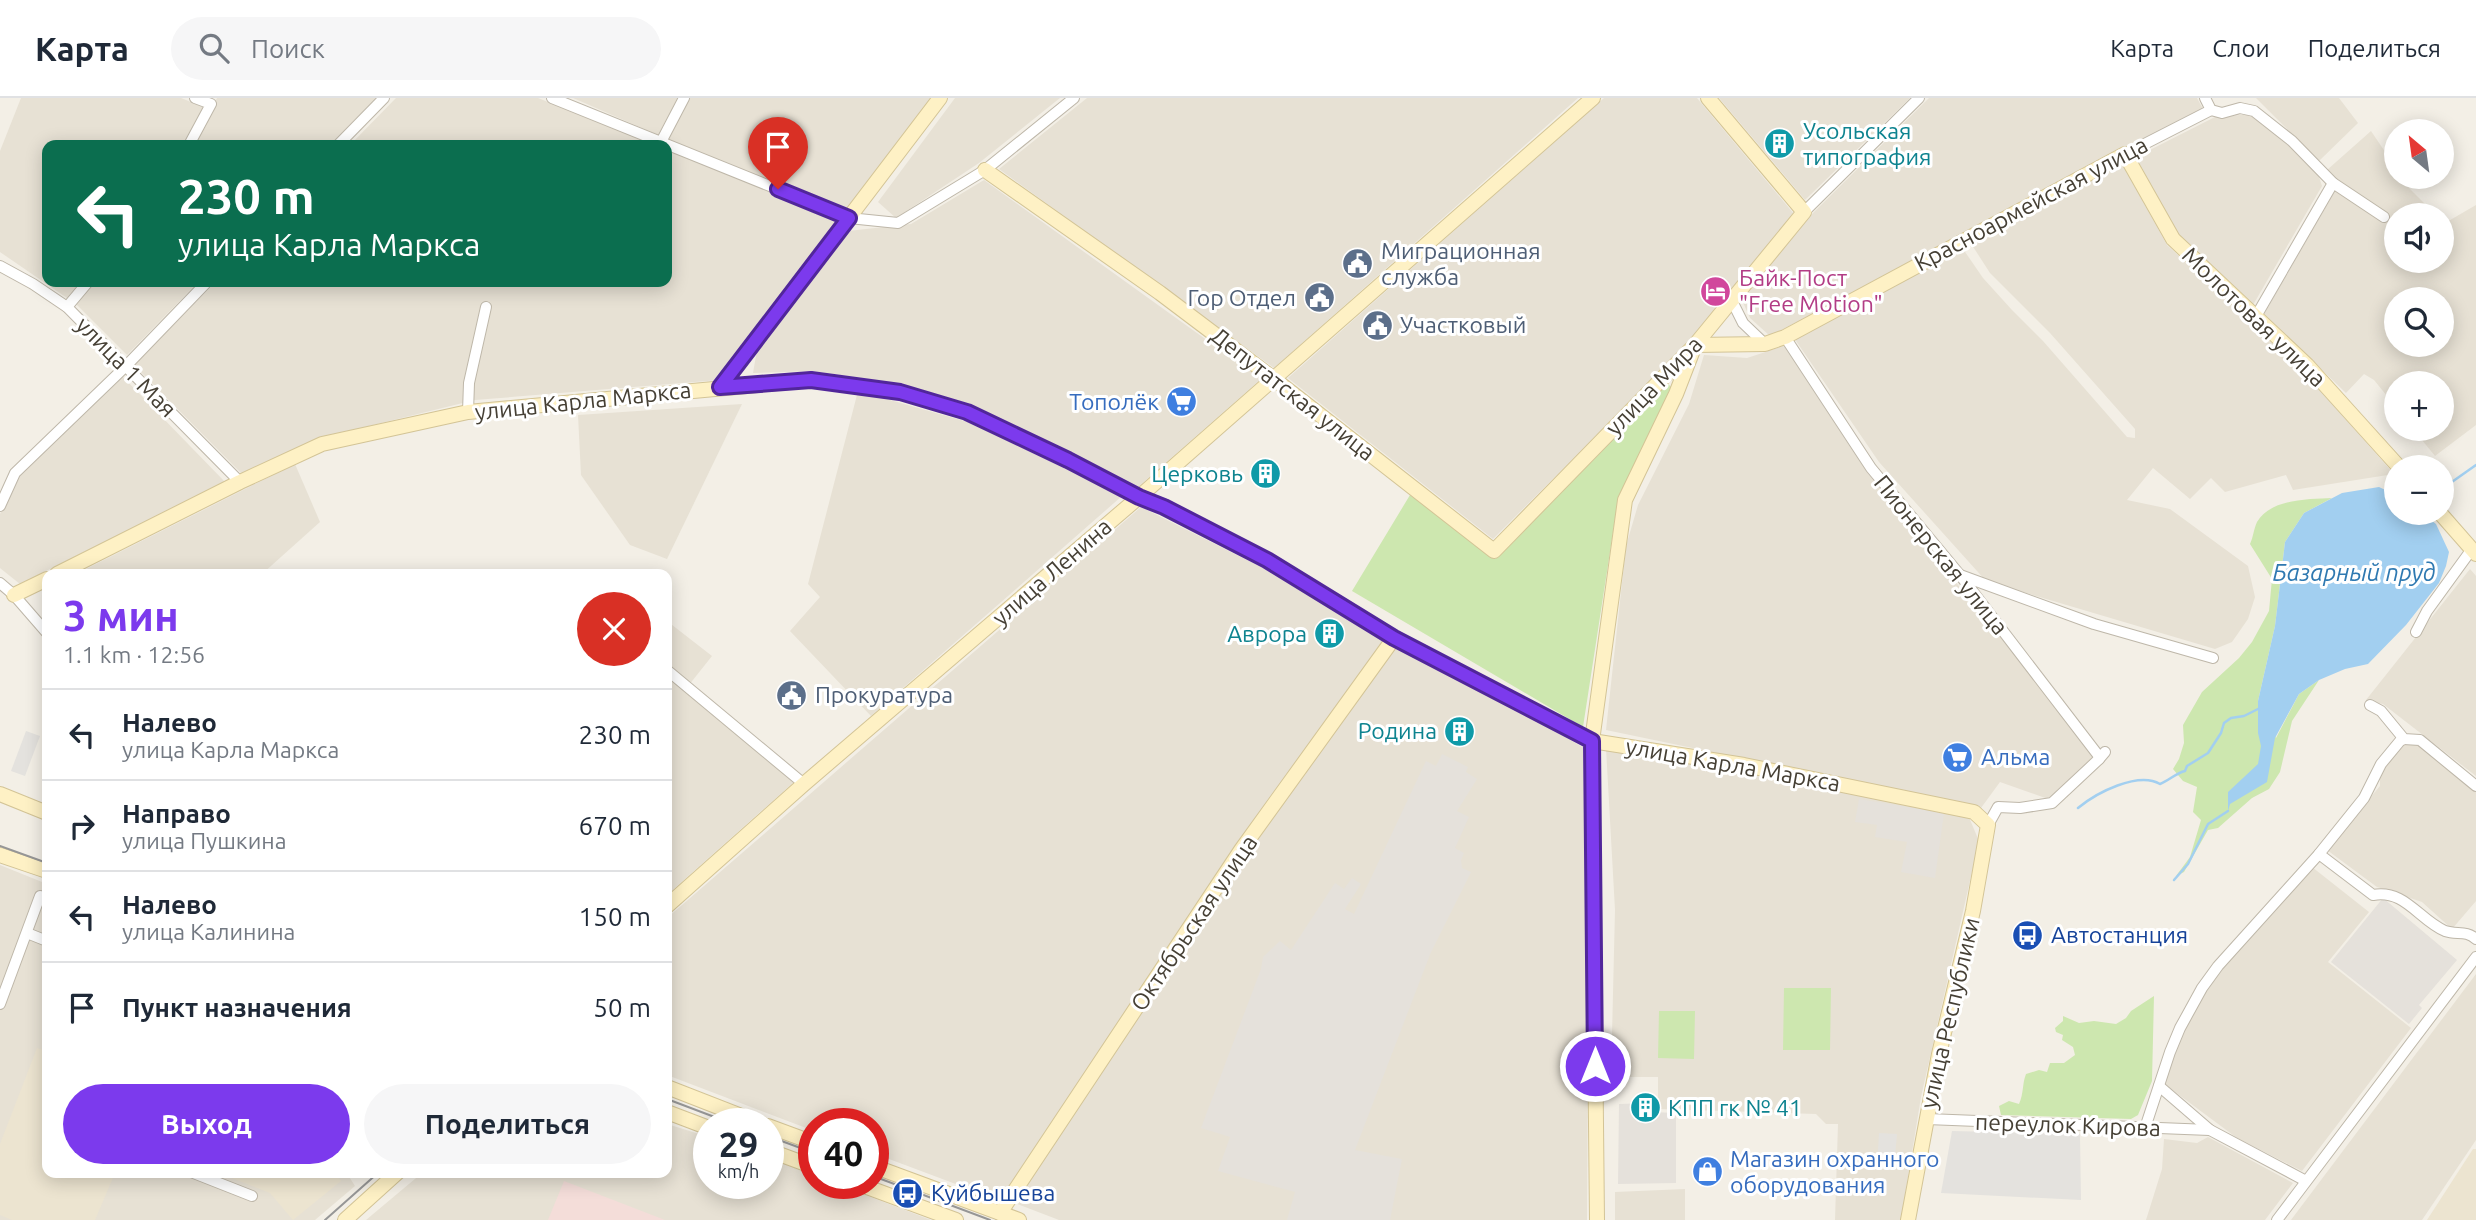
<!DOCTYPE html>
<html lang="ru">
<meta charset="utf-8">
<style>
:root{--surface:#fff;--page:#f6f6f7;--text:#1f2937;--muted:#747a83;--line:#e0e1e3;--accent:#7c3aed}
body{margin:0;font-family:Ubuntu,sans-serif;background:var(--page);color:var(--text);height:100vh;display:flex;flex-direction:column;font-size:26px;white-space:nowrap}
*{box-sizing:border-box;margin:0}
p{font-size:23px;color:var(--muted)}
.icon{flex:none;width:38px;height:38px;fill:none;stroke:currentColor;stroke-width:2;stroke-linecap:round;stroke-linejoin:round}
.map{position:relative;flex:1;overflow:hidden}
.details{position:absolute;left:42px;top:471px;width:630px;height:609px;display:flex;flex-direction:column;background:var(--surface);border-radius:14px;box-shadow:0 4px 18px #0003}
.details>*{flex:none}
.banner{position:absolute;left:42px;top:42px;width:630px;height:147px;border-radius:14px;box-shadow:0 4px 18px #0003;background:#0b6e4f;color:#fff;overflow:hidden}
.needle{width:46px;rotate:331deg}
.fabs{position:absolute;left:2384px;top:21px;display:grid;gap:14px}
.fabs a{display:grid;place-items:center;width:70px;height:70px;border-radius:50%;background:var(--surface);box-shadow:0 4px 18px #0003;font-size:35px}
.speed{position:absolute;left:693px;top:1010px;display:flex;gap:14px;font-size:35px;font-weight:700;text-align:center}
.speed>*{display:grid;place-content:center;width:91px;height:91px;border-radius:50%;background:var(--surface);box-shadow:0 4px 18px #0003;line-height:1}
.speed small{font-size:18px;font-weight:400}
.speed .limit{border:10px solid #d22;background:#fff;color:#111}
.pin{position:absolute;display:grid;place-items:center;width:60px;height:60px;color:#fff;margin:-72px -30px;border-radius:50% 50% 50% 0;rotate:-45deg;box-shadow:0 0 7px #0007}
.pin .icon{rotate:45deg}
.me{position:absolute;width:77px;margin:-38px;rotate:0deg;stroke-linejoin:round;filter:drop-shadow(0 0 5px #0008)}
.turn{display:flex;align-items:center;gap:24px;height:147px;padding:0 21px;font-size:32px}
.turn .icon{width:91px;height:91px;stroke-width:2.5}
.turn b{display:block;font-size:49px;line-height:60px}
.round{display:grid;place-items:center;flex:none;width:74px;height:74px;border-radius:37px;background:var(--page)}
.headline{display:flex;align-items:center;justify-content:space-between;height:119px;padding:0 21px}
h1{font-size:42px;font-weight:700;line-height:52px;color:var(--accent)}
.cta{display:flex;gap:14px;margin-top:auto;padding:14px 21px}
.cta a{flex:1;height:80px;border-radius:42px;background:var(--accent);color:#fff;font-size:28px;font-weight:700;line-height:80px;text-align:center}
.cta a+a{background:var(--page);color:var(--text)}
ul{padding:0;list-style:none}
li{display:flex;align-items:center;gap:21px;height:91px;padding:0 21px;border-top:2px solid var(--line)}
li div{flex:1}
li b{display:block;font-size:26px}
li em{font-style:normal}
header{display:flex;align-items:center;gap:42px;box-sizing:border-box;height:98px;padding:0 35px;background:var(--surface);border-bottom:2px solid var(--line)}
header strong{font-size:33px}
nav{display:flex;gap:38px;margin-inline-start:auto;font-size:24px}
.search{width:490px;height:63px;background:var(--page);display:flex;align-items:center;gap:18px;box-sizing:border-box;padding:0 24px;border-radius:38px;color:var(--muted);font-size:26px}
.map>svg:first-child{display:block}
</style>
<header>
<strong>Карта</strong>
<div class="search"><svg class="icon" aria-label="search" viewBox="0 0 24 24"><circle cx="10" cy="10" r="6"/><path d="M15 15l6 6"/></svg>Поиск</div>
<nav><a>Карта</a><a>Слои</a><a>Поделиться</a></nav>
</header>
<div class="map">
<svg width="2476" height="1122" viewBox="0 0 2476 1122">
<rect width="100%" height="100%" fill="#f3efe6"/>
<g fill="#e7e1d4" fill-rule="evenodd">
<polygon points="21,0 181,0 206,10 186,47 47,47 47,184 81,184 67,200 0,154 0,53"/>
<polygon points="217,0 376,0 330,47 193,47"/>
<polygon points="396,0 538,0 656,47 350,47"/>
<polygon points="573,0 678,0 658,37"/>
<polygon points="689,0 934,0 847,114 667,42"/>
<polygon points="955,0 1060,0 979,65 896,120 878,104"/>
<polygon points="1087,0 1578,0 1274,270 999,71"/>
<polygon points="1604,0 1697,0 1794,116 1691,242 1493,441 1288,280"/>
<polygon points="1719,0 1910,0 1805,102"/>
<polygon points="1929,0 2197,0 2203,11 1770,238 1750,220 1741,200 1812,116"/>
<polygon points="2256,0 2339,0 2358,25 2319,63"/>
<polygon points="2253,16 2317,73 2322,88 2253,207 2179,138 2136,59 2215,19"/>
<path d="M2371,33L2396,70V79H2402L2410,91L2436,117H2396V163H2441V122L2445,125L2476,107V327L2435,358L2413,331H2441V285H2396V309L2374,282L2364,276L2346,295L2264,216L2340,84L2327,72ZM2396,201H2441V247H2396Z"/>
<polygon points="667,52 840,121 719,282 475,302 320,340 241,375 134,267 216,184 667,184"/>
<polygon points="2121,64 2167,147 2302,272 2394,376 2293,392 2286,377 2225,394 2211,380 2190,401 2153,370 2127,402 2170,411 2248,468 2255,499 2248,521 2232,544 2215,551 1986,483 1879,364 1794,240 1961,148 1983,180 2012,212 2043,243 2127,339 2135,340 2135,331 2050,235 1990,175 1970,144"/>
<polygon points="984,82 1261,281 1138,389 970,306 902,286 813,273 753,275 757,252 848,133 911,126"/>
<polygon points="94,184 198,184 127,257 76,206"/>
<polygon points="1784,248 1866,373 2097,659 2051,702 2000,684 1981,710 1606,632 1626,448 1638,407 1689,306 1704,257 1747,260"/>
<polygon points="122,278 225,384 20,486 0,470 0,416 19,376"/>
<polygon points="858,293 968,324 1122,398 871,618 790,533 820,499 808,486"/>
<polygon points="742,306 667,461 630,447 581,377 578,317"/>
<polygon points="295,366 320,424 262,476 76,476"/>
<polygon points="1141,409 1263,470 1386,545 1001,1103 873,1055 873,1026 814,1026 814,1033 667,977 667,820"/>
<polygon points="2470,471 2476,478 2476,678 2383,606 2366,602"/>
<polygon points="667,523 712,558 685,592 795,683 667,797"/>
<polygon points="1394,549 1522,614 1584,650 1589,812 1587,1122 1059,1122 1015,1105 1224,790"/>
<polygon points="2414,644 2476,693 2476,803 2452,831 2422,804 2377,789 2327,752 2380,688 2380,675 2402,647"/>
<polygon points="1606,650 1968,717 1979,743 1921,999 1901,1122 1835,1122 1838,1026 1826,1026 1816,1016 1658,1011 1658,979 1611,979 1615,812"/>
<polygon points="0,767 47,786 47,1074 346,1074 355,1088 315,1122 0,1122"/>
<polygon points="2312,769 2369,814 2328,864 2411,930 2302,1073 2237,1040 2163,985 2182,934 2202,899 2226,867"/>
<polygon points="2476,876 2476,1042 2422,1122 2291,1122"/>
<polygon points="667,1026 709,1039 709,1085 768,1085 768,1060 814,1077 814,1085 834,1085 931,1122 366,1122 422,1075 667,1074"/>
<polygon points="2208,1039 2293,1085 2265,1122 2146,1122 2162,1071 2164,1041 2197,1045"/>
<polygon points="1685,1091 1685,1122 1615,1122 1615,1094"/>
</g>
<g fill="#e5e1db">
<polygon points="1442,656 1468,669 1466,674 1477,681 1457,713 1469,719 1455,750 1464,755 1461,762 1462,770 1471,774 1431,854 1355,1052 1402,1061 1390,1122 1287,1122 1295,1094 1218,1073 1230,1039 1201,1030 1261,871 1263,859 1280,843 1291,852 1335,785 1344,791 1352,780 1361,786 1345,811 1354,816 1426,663 1436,668"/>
<polygon points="1859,701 1944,715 1935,780 1901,774 1907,744 1875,739 1877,727 1855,724"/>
<polygon points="2383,800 2457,862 2419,907 2422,910 2409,926 2331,864"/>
<polygon points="1651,1005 1652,1014 1676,1015 1676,1085 1618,1086 1619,1006"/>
</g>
<g fill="#ece4d0">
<polygon points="37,950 47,953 47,1074 115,1075 95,1122 12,1122 0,1117 0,1046"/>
<polygon points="2473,1051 2476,1051 2476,1122 2427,1122"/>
<polygon points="219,1075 335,1075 341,1083 293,1122 270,1095"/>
</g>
<polygon fill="#f4ddd9" points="564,1083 665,1122 548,1122"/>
<g fill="#cde7af">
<polygon points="1664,283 1674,291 1618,402 1583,629 1352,493 1410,397 1495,461"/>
<path d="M2332,400L2304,415L2285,444L2275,528L2258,603L2276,640L2299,596L2319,582L2292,623L2280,674L2269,691L2252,700L2218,730L2208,732L2184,774L2176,778L2190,759L2201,722L2193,714L2197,689L2183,683L2173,671L2179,661L2184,645L2183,627L2202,594L2239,560L2252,544L2269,513L2272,481L2250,446C2253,440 2254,430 2257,424C2270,401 2309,401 2332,400Z"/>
<polygon points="1784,890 1831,890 1830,952 1783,952"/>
<path d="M2154,898L2152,983L2138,1017L2131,1021L2001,1017L1999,1008L2009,1003L2019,1006C2024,995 2022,986 2026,976L2039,972L2047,974L2050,965H2064L2075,957L2073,949L2062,942L2063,937L2056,934L2055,930L2063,923V918L2079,925L2094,923L2116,926L2126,920L2131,913Z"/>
<polygon points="1659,913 1695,913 1694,961 1658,960"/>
</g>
<g fill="#e4e2de">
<polygon points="26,633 40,638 25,678 11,673"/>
<polygon points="1952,1033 2080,1036 2081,1102 1941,1095"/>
<polygon points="1879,1035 1897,1036 1894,1070 1877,1069"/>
</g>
<polygon fill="#a2cff0" points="2379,389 2396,397 2396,415 2422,415 2436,426 2449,454 2446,468 2439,485 2406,527 2368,566 2345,571 2319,582 2299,596 2275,640 2267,684 2230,706 2228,713 2228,694 2258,666 2261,648 2258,635 2258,603 2275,528 2285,444 2304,415 2342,395"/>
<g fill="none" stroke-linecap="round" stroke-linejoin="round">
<g stroke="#a2cff0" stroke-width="2.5">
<polyline points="2449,386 2476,367"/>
<path d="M2078,710C2096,695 2138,673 2160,686C2170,682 2176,675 2185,673L2187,668L2208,655L2221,635L2224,625L2231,620L2244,618L2258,611"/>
<polyline points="2174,782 2188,766 2208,726 2228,713"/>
</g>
<defs>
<g id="street">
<polyline points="552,0 849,120 898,125 985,72 1074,0"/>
<polyline points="2205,0 2211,12 2222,15 2240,10 2254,13 2292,43 2333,85 2384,119"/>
<polyline points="661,44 684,0"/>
<polyline points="189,47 211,6 195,0"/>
<polyline points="338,47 384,0"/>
<polyline points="2125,56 2211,12"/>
<polyline points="1804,114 1919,0"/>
<polyline points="0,168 33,186 67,209 240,384"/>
<polyline points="1731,201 1743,225 1765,246"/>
<polyline points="67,209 88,184"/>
<polyline points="2255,220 2333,85"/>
<polyline points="1785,239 1871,370 1960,477 2098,657 2099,661 2105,654"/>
<polyline points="468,314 469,285 486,209"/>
<polyline points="0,408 15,375 125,269 207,184"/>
<polyline points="1960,477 2094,526 2213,560"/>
<polyline points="0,485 14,497 47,535"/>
<polyline points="2416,534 2427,513 2472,451"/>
<polyline points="667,572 804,686"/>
<polyline points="2370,607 2381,613 2404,641 2420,642 2476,688"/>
<polyline points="1988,727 1998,709 2020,710 2052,705 2099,661"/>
<polyline points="2319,756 2364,700 2381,666 2400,643 2404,641"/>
<polyline points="27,835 47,843"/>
<polyline points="0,906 40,798"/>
<polyline points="2159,988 2210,1032"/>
<polyline points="1927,1021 2210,1032 2306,1083"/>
<path d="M2145,1030L2170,954L2180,930L2202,890L2218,868L2319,756L2373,797C2405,791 2419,822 2445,833C2457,837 2466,832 2476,841"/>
<polyline points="191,1074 252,1098"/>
<polyline points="2277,1122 2476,859"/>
</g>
<g id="secondary">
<polyline points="985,72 1160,195 1274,281 1494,453 1695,247 1804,114 1708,0"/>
<polyline points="720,289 940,0"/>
<polyline points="2440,415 2476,456"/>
<polyline points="57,476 240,384 322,346 468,314 811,282 900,294 967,314 1068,362 1139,399 1164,409 1267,462 1394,540 1592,643 1744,667 1974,714 1988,727 1973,813 1939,956 1908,1122"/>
<polyline points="14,497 47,481"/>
<polyline points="0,696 47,715"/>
<polyline points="0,757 47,773"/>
<polyline points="667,808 804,686 1139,399 1593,0"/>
<polyline points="667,989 762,1026"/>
<polyline points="667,1014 709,1030"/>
<polyline points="768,1028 814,1045"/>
<polyline points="768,1052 814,1069"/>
<polyline points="873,1068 1019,1122"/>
<polyline points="856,1085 956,1122"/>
<polyline points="1000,1115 1241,752 1394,540"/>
<polyline points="345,1122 398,1074"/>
<polyline points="1597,1122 1592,643 1625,402 1676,296 1695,247 1765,246 1785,239 2125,56 2173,141 2307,267 2399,369"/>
</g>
</defs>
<use href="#street" stroke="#beb7a9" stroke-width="12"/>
<use href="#secondary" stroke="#d3c496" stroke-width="16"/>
<use href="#street" stroke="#fff" stroke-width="10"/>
<use href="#secondary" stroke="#fef1c5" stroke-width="14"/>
<g stroke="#969696" stroke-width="2">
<polyline points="0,748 47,765"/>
<polyline points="667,1001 733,1026"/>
<polyline points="768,1038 814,1055"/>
<polyline points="873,1078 990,1122"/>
<polyline points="325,1122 379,1074"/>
</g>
</g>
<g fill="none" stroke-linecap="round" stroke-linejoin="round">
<defs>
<polyline id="route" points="778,91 849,120 720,289 811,282 900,294 967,314 1068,362 1139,399 1164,409 1267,462 1394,540 1592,643 1595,968"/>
</defs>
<use href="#route" stroke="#51269a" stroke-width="18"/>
<use href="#route" stroke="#7c3aed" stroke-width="12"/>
</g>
<defs>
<symbol id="building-disc" viewBox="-11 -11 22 22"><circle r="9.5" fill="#0f9aa8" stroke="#fff"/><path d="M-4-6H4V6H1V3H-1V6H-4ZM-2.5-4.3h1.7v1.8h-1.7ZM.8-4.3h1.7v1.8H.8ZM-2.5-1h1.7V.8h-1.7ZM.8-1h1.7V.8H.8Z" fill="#fff"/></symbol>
<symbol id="civic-disc" viewBox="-11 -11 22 22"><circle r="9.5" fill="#5c6f8a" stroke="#fff"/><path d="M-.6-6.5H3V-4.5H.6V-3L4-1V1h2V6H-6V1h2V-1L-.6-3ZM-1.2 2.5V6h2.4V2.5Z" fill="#fff"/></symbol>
<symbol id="hotel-disc" viewBox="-11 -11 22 22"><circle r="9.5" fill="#d1479c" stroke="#fff"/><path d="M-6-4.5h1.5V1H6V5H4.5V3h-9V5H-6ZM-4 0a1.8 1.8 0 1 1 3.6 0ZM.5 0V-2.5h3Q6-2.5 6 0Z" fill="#fff"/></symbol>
<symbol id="supermarket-disc" viewBox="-11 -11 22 22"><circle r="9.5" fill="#3f7fe0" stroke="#fff"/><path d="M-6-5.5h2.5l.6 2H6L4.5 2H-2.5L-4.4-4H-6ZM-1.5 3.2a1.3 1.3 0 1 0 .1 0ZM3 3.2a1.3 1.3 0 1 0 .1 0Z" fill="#fff"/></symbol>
<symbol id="bus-disc" viewBox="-11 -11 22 22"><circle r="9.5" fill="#1a4fb4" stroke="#fff"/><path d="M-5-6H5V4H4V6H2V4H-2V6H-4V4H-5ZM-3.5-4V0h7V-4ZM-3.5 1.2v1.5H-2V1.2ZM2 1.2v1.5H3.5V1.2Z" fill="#fff"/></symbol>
<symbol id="shop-disc" viewBox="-11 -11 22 22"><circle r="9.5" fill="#3f7fe0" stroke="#fff"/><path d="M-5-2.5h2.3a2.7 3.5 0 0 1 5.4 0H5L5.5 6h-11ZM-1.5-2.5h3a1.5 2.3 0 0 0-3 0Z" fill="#fff"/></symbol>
</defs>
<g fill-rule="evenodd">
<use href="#building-disc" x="1762" y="28" width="35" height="35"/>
<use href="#civic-disc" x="1340" y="148" width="35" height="35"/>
<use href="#hotel-disc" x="1698" y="176" width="35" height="35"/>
<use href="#civic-disc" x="1302" y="182" width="35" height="35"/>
<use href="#civic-disc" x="1360" y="210" width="35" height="35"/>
<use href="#supermarket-disc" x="1164" y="286" width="35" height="35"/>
<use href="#building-disc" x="1248" y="358" width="35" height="35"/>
<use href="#building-disc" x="1312" y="518" width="35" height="35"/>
<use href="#civic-disc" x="774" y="580" width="35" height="35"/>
<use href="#building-disc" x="1442" y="616" width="35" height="35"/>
<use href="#supermarket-disc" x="1940" y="642" width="35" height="35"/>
<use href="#bus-disc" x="2010" y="820" width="35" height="35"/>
<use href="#building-disc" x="1628" y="992" width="35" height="35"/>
<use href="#shop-disc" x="1690" y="1056" width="35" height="35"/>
<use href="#bus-disc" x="890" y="1078" width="35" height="35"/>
</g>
<g text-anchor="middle" stroke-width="6" stroke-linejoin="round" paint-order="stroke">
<g font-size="23" fill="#0d838f" stroke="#fff" text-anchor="end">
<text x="1803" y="41" text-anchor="start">Усольская<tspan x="1803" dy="26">типография</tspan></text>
<text x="1243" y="384">Церковь</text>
<text x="1307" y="544">Аврора</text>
<text x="1437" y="641">Родина</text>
<text x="1668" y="1018" text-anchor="start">КПП гк № 41</text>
</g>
<g font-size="23" fill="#464035" stroke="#fff">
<text transform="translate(2031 106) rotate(-28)" y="8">Красноармейская улица</text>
<text transform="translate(2254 219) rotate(44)" y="8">Молотовая улица</text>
<text transform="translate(126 269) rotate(45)" y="8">улица 1 Мая</text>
<text transform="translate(1654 288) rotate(-46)" y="8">улица Мира</text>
<text transform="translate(1293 296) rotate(38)" y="8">Депутатская улица</text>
<text transform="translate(583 303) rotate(-6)" y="8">улица Карла Маркса</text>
<text transform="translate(1941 457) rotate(51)" y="8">Пионерская улица</text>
<text transform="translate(1052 474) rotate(-41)" y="8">улица Ленина</text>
<text transform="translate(1733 667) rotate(10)" y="8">улица Карла Маркса</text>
<text transform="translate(1194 825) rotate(-56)" y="8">Октябрьская улица</text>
<text transform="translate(1950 915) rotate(-77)" y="8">улица Республики</text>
<text transform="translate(2068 1027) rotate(2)" y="8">переулок Кирова</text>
</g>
<g font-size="23" fill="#4e5e75" stroke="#fff" text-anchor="start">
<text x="1381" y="161">Миграционная<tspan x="1381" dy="26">служба</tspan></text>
<text x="1296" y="208" text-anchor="end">Гор Отдел</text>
<text x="1400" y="235">Участковый</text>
<text x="815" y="605">Прокуратура</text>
</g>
<g font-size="23" fill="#b23c85" stroke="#fff" text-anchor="start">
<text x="1739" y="188">Байк-Пост<tspan x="1739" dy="26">"Free Motion"</tspan></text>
</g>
<g font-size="23" fill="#366cbe" stroke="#fff" text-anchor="start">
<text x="1159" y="312" text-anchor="end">Тополёк</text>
<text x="1981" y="667">Альма</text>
<text x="1730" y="1069">Магазин охранного<tspan x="1730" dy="26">оборудования</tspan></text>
</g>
<g font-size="23" fill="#164399" stroke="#fff" text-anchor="start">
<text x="2051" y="845">Автостанция</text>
<text x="931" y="1103">Куйбышева</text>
</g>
<g font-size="24" font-style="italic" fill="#2f79b1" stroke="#fff">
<text x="2354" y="483">Базарный пруд</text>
</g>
</g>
</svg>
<div class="fabs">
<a><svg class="needle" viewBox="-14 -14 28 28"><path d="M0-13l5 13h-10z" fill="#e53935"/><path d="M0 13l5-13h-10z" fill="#747a83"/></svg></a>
<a><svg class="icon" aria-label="sound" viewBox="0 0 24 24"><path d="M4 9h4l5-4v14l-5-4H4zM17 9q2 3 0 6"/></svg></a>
<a><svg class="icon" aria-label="search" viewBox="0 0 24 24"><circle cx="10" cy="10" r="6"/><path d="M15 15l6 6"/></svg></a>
<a>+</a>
<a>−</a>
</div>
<div class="speed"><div>29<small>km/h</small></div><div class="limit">40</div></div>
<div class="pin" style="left:778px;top:91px;background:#d93025"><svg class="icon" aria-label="arrive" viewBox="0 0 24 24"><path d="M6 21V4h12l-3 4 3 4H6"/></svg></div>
<svg class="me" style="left:1595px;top:968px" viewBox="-20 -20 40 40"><circle r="17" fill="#7c3aed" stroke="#fff" stroke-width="3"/><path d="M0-11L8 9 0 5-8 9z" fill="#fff"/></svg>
<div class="banner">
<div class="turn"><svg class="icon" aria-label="left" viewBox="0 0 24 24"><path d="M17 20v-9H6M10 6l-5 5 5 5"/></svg><div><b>230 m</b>улица Карла Маркса</div></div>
</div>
<section class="details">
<div class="headline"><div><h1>3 мин</h1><p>1.1 km · 12:56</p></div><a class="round" style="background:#d93025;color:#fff"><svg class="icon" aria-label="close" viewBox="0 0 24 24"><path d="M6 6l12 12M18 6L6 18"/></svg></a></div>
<ul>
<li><svg class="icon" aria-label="left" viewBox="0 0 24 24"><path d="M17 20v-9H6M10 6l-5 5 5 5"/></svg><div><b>Налево</b><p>улица Карла Маркса</p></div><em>230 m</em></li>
<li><svg class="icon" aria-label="right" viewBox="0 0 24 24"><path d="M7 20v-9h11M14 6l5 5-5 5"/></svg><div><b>Направо</b><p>улица Пушкина</p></div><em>670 m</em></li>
<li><svg class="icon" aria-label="left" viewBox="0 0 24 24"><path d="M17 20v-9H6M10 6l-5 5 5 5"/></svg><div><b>Налево</b><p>улица Калинина</p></div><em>150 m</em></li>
<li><svg class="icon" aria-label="arrive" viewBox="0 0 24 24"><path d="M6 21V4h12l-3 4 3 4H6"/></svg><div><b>Пункт назначения</b></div><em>50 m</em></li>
</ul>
<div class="cta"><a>Выход</a><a>Поделиться</a></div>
</section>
</div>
